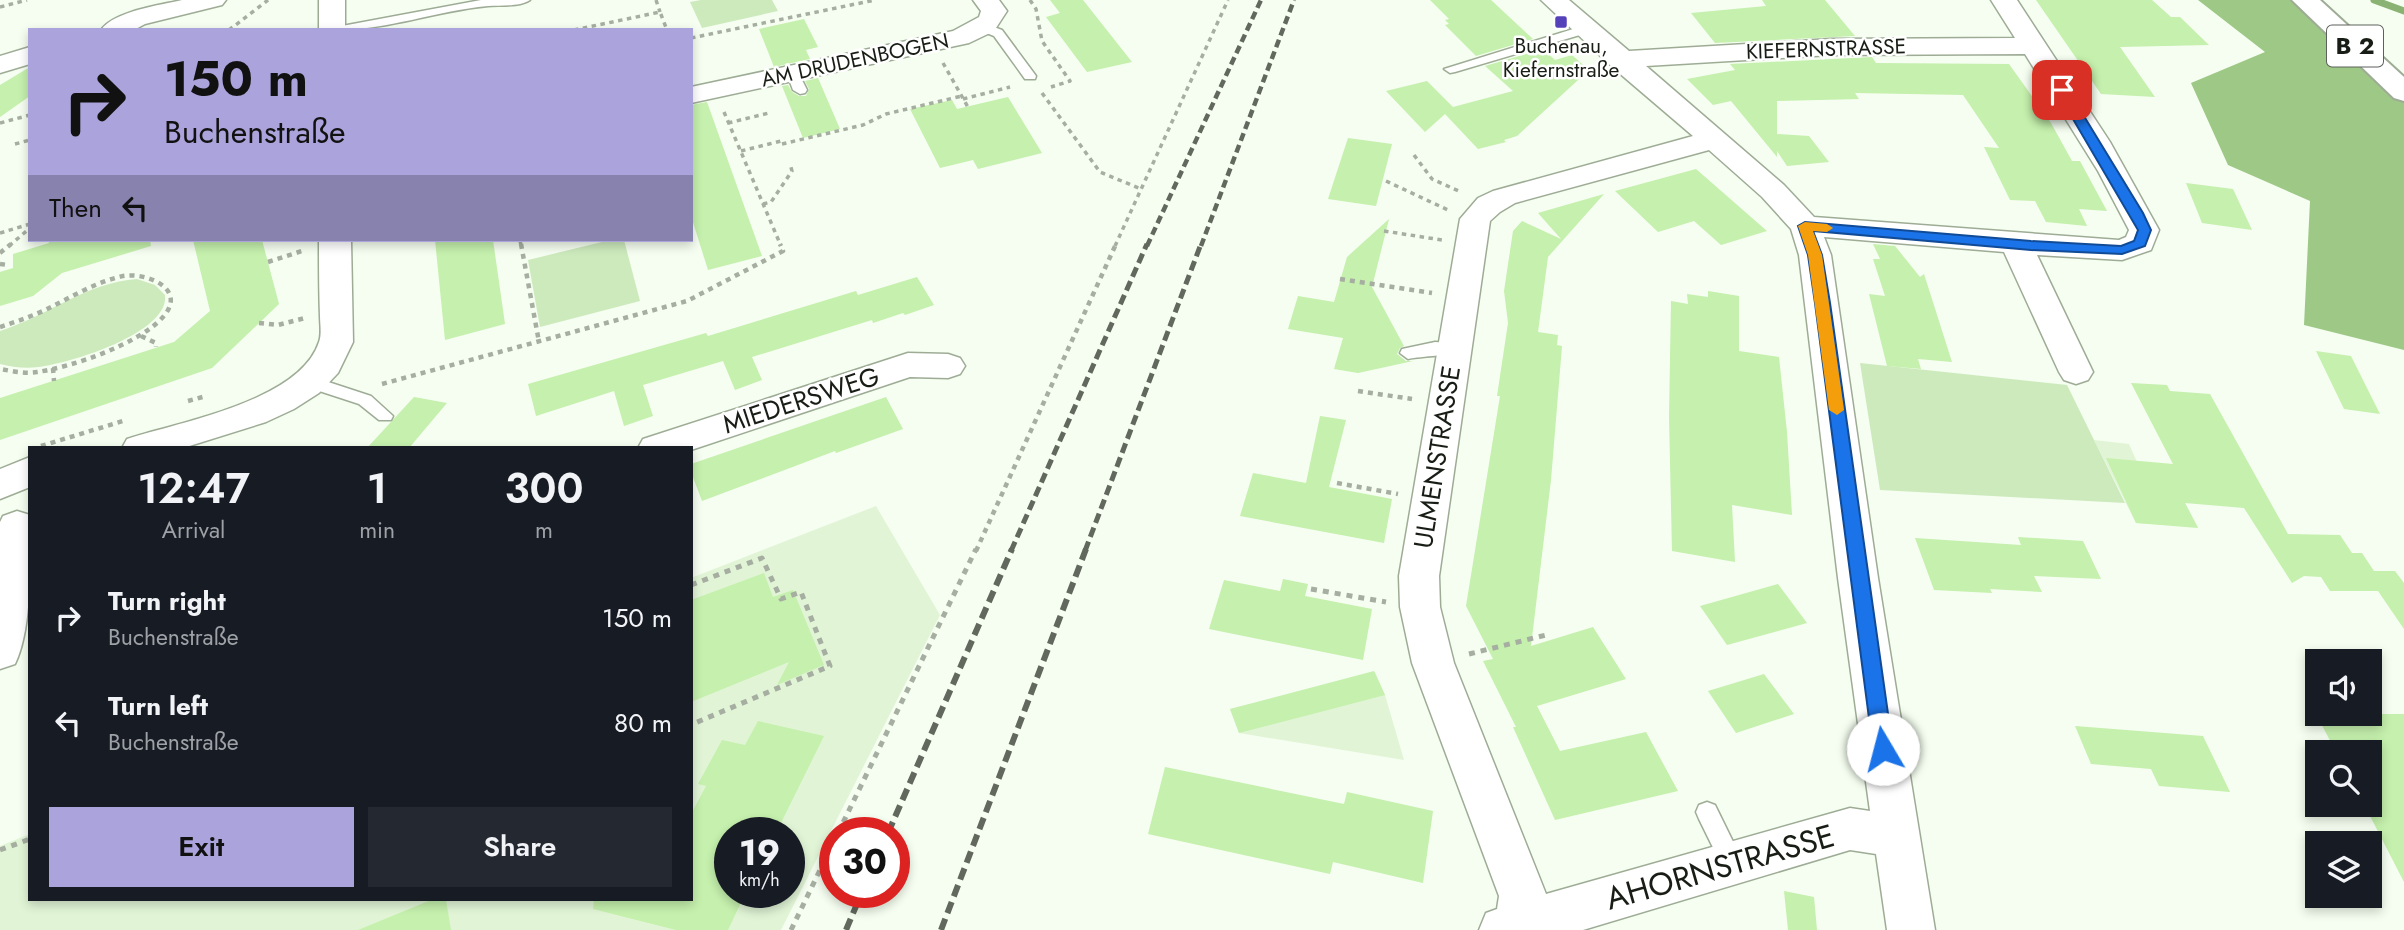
<!DOCTYPE html>
<meta charset="utf-8">
<style>
:root{--surface:#171b24;--page:#242831;--text:#f1f3f6;--muted:#9ea1a6;--accent:#aba3db}
body{margin:0;font-family:Jost,sans-serif;background:var(--page);color:var(--text);height:100vh;display:flex;flex-direction:column;font-size:26px;white-space:nowrap}
*{box-sizing:border-box;margin:0}
p{font-size:23px;color:var(--muted)}
.icon{flex:none;width:38px;height:38px;fill:none;stroke:currentColor;stroke-width:2;stroke-linecap:round;stroke-linejoin:round}
.map{position:relative;flex:1;overflow:hidden}
.sheet{position:absolute;left:28px;top:446px;width:665px;height:455px;display:flex;flex-direction:column;background:var(--surface);border-radius:0px;box-shadow:0 4px 10px #0003}
.sheet>*{flex:none}
.top-card{position:absolute;left:28px;top:28px;width:665px;height:214px;border-radius:0px;box-shadow:0 4px 10px #0003;background:#aba3db;color:#111;overflow:hidden}
.controls{position:absolute;left:2305px;top:649px;display:grid;gap:14px}
.controls a{display:grid;place-items:center;width:77px;height:77px;border-radius:0px;background:var(--surface);box-shadow:0 4px 10px #0003;font-size:35px}
.speed{position:absolute;left:714px;top:817px;display:flex;gap:14px;font-size:35px;font-weight:700;text-align:center}
.speed>*{display:grid;place-content:center;width:91px;height:91px;border-radius:50%;background:var(--surface);box-shadow:0 4px 10px #0003;line-height:1}
.speed small{font-size:18px;font-weight:400}
.speed .limit{border:10px solid #d22;background:#fff;color:#111}
.pin{position:absolute;display:grid;place-items:center;width:60px;height:60px;color:#fff;margin:-30px;border-radius:14px;box-shadow:0 4px 10px #0006}
.me{position:absolute;width:77px;margin:-38px;rotate:352deg;stroke-linejoin:round;filter:drop-shadow(0 0 5px #0008)}
.turn{display:flex;align-items:center;gap:24px;height:147px;padding:0 21px;font-size:32px}
.turn .icon{width:91px;height:91px;stroke-width:2.5}
.turn b{display:block;font-size:49px;line-height:60px}
.then{display:flex;align-items:center;height:66px;padding:0 21px;background:#0003;gap:14px;font-size:26px}
.eta{display:flex;justify-content:space-evenly;align-items:center;height:119px;text-align:center}
.eta b{font-size:42px;font-weight:600;line-height:49px}
.cta{display:flex;gap:14px;margin-top:auto;padding:14px 21px}
.cta a{flex:1;height:80px;border-radius:0px;background:var(--accent);color:#111;font-size:28px;font-weight:600;line-height:80px;text-align:center}
.cta a+a{background:var(--page);color:var(--text)}
ul{padding:0;list-style:none}
li{display:flex;align-items:center;gap:21px;height:105px;padding:0 21px}
li div{flex:1}
li b{display:block;font-size:26px}
li em{font-style:normal}
.map>svg:first-child{display:block}
</style>
<div class="map">
<svg width="2404" height="930" viewBox="0 0 2404 930">
<rect width="100%" height="100%" fill="#f5fef0"/>
<g fill="#e1f5d6" fill-rule="evenodd">
<polygon points="2094,440 2129,444 2145,480 2174,483 2198,527 2136,523"/>
<path d="M876,506L940,615L781,930H0V846L30,834V900H691V578ZM730,833H789V892H730Z"/>
<polygon points="1375,672 1385,695 1404,760 1239,733 1230,709"/>
</g>
<g fill="#cdeabd">
<polygon points="701,0 772,0 778,11 702,28 690,2"/>
<polygon points="610,240 624,240 640,301 540,327 528,260"/>
<path d="M137,279L155,285L165,295C170,333 68,364 38,367C26,369 12,367 0,364V331C47,316 88,282 137,279Z"/>
<polygon points="1860,363 2067,385 2125,503 1880,490"/>
</g>
<polygon fill="#9ec886" points="2198,0 2295,0 2404,103 2404,350 2304,325 2310,201 2228,165 2191,83 2265,52"/>
<g fill="none" stroke-linecap="round" stroke-linejoin="round">
<polyline stroke="#8ab373" stroke-width="7" points="2374,0 2404,11"/>
</g>
<g fill="#c5f0ad">
<polygon points="1050,0 1083,0 1132,62 1087,72 1046,17 1060,13"/>
<polygon points="1430,0 1491,0 1533,39 1476,56 1445,25 1449,24 1445,20 1449,19"/>
<polygon points="1762,0 1825,0 1855,36 1715,43 1691,13 1766,6"/>
<polygon points="2036,0 2152,0 2171,17 2180,17 2209,45 2120,47 2155,97 2101,94"/>
<polygon points="804,19 818,47 806,50 810,59 774,67 759,29"/>
<polygon points="1543,49 1555,60 1572,55 1589,70 1517,136 1504,140 1506,142 1478,149 1445,114 1425,132 1386,91 1427,81 1453,107 1513,91 1485,66"/>
<polygon points="1872,57 1876,63 2009,64 2051,123 2072,161 2080,161 2107,211 2079,209 2087,226 2046,222 2035,201 2010,200 1984,147 1999,148 1963,95 1855,93 1859,99 1777,101 1777,134 1809,136 1829,162 1787,166 1777,151 1777,157 1731,101 1713,105 1687,79 1735,70 1730,64"/>
<polygon points="30,67 30,96 0,117 0,85"/>
<polygon points="818,78 840,129 803,138 782,86 788,85 792,92 799,96 806,96 809,89 805,81"/>
<polygon points="1008,97 1042,153 978,169 973,160 940,168 910,109 952,100 957,109"/>
<polygon points="707,102 762,256 708,270 691,216 691,105"/>
<polygon points="1348,138 1392,144 1376,206 1328,199"/>
<polygon points="1696,169 1767,231 1721,245 1694,221 1658,232 1615,191"/>
<polygon points="2186,183 2233,189 2252,230 2202,223"/>
<polygon points="1604,194 1548,257 1538,332 1558,335 1557,345 1562,346 1551,480 1531,646 1593,627 1626,679 1537,706 1560,751 1646,732 1678,791 1555,820 1513,727 1516,727 1483,661 1493,659 1466,606 1500,396 1497,396 1508,323 1504,291 1513,231 1522,221 1561,239 1538,213"/>
<polygon points="1389,219 1372,287 1404,346 1400,348 1397,354 1406,361 1413,361 1358,373 1334,369 1343,338 1288,329 1298,296 1334,302 1347,257"/>
<polygon points="48,240 150,240 151,246 62,273 33,296 0,306 0,272 13,268 13,254 49,243"/>
<polygon points="193,240 262,240 279,304 212,368 0,440 0,398 174,342 210,311"/>
<polygon points="435,240 493,240 505,324 445,340"/>
<polygon points="1873,244 1895,246 1920,277 1924,274 1952,362 1918,359 1921,369 1887,366 1869,294 1885,296 1873,259 1880,259"/>
<polygon points="917,277 934,305 905,315 903,313 873,323 872,320 752,357 762,380 735,390 723,361 643,385 653,416 624,426 614,391 536,416 528,384 706,333 708,336 856,291 858,295"/>
<polygon points="1708,291 1739,296 1739,351 1779,357 1787,432 1792,515 1732,505 1735,562 1672,551 1669,417 1671,301 1688,304 1687,294 1708,297"/>
<polygon points="2316,351 2351,356 2380,414 2344,409"/>
<polygon points="2131,383 2167,385 2170,391 2210,394 2288,534 2340,535 2352,553 2362,553 2374,571 2395,571 2404,583 2404,629 2378,591 2330,591 2321,577 2304,576 2292,583 2244,508 2185,503 2198,528 2136,523 2106,458 2173,464"/>
<polygon points="414,397 447,403 409,448 367,448"/>
<polygon points="886,397 903,429 836,453 835,451 702,501 691,472 691,464"/>
<polygon points="1320,416 1346,420 1329,487 1392,499 1384,543 1240,516 1253,473 1306,483"/>
<polygon points="2018,537 2083,541 2101,579 2034,576 2042,592 1990,589 1992,593 1934,590 1915,538 2021,545"/>
<polygon points="764,573 773,597 793,590 824,665 777,685 789,662 691,702 691,600"/>
<polygon points="1283,579 1308,584 1305,596 1372,609 1363,660 1209,629 1224,580 1280,591"/>
<polygon points="1778,584 1807,623 1727,645 1700,606"/>
<polygon points="1374,671 1385,695 1328,710 1239,733 1230,709"/>
<polygon points="1764,674 1794,714 1736,733 1708,691"/>
<polygon points="2316,714 2404,714 2404,882 2370,816 2370,752 2336,752"/>
<polygon points="758,721 824,736 776,833 730,833 730,892 746,892 728,930 676,930 593,909 594,900 691,900 691,814 706,786 698,784 722,740 745,745"/>
<polygon points="2075,726 2203,736 2230,792 2159,786 2151,769 2091,764"/>
<polygon points="1165,767 1344,804 1347,792 1433,811 1423,883 1333,862 1330,874 1148,834"/>
<polygon points="1784,891 1814,897 1817,930 1788,930"/>
<polygon points="431,900 446,900 451,930 358,930"/>
</g>
<g fill="none" stroke-linecap="round" stroke-linejoin="round">
<defs>
<g id="service">
<path d="M481,0H530C520,7 500,5 488,6C436,11 388,30 336,30L342,26Z"/>
<polygon points="983,23 1002,30 1036,76 1035,79 1025,79 994,36 979,30 979,24"/>
<polygon points="1586,25 1590,26 1590,32 1455,72 1450,73 1444,69"/>
<polygon points="793,70 799,74 807,90 805,93 800,94 793,90 787,74"/>
<path d="M1435,342L1453,343L1461,349C1455,356 1421,356 1408,359L1400,353L1402,349Z"/>
<polygon points="310,376 371,396 393,416 391,420 379,420 359,404 304,386 302,382"/>
<polygon points="1707,802 1715,805 1740,856 1743,863 1740,870 1732,874 1724,870 1699,819 1696,812 1699,805"/>
</g>
<g id="minor">
<path d="M182,0H226L222,5L145,24L134,30H101C114,11 161,5 182,0Z"/>
<rect x="319" y="0" width="26" height="30"/>
<polygon points="973,0 999,0 1007,11 994,31 969,43 691,103 691,87 953,31 979,17 981,11"/>
<path d="M1541,0H1569L1629,51L1831,39L2015,38L1991,0H2017L2110,142L2159,230L2151,250L2122,260L2037,255L2093,372L2088,380L2076,384L2064,380L2059,372L2004,252L1824,237L1831,255L1878,578L1935,930H1887L1876,854L1850,850L1583,930H1479L1486,913L1497,909L1499,896L1412,663L1400,607L1399,576L1460,219L1478,198L1493,191L1693,136L1611,66ZM2025,54L2098,171L2129,230L2126,237L2119,240L1814,217L1784,185L1646,66L1831,55ZM1709,150L1762,197L1791,229L1799,255L1838,578L1870,811L1850,808L1546,894L1454,663L1440,607L1439,576L1490,221L1500,212L1515,203Z"/>
<polygon points="30,47 30,64 0,73 0,56"/>
<path d="M319,240H351L353,342L338,373L319,393L294,409L266,422L183,448H122L127,439C180,422 300,401 319,342C322,334 320,324 320,316C319,290 319,265 319,240Z"/>
<polygon points="908,353 948,354 960,358 965,366 960,374 948,378 910,377 691,450 638,448 643,439"/>
<polygon points="30,457 30,487 0,499 0,469"/>
<path d="M17,511L30,515C30,557 33,627 15,664L0,669V522L3,516Z"/>
</g>
<polygon id="primary" points="2292,0 2320,0 2404,77 2404,101 2394,98"/>
</defs>
<use href="#service" stroke="#9eac96" stroke-width="3"/>
<use href="#minor" stroke="#9eac96" stroke-width="3"/>
<use href="#primary" stroke="#9eac96" stroke-width="4"/>
<g stroke="#a6aea2" stroke-width="3.5" stroke-dasharray="4.5 4.5" stroke-linecap="butt">
<polyline points="656,0 660,12"/>
<polyline points="1030,0 1036,9 1042,41 1070,81 1051,87"/>
<polyline points="0,7 27,0"/>
<polyline points="229,30 268,0"/>
<polyline points="574,30 660,12 667,30"/>
<polyline points="691,38 875,0"/>
<polyline points="943,63 969,109"/>
<polyline points="1042,93 1100,172 1141,189"/>
<polyline points="963,99 1010,87"/>
<polyline points="724,112 781,246"/>
<polyline points="0,123 30,115"/>
<polyline points="728,123 769,113"/>
<polyline points="15,144 30,140"/>
<polyline points="782,144 863,125 886,114 962,96"/>
<polyline points="741,151 781,141"/>
<polyline points="1414,155 1432,179 1461,192"/>
<polyline points="1386,181 1448,210"/>
<polyline points="763,204 771,202 792,171 790,164"/>
<polyline points="1384,231 1442,240"/>
<polyline points="0,233 30,224"/>
<polyline points="520,240 521,246"/>
<polyline points="9,246 30,228"/>
<polyline points="1115,246 1228,0"/>
</g>
<g stroke="#a6aea2" stroke-width="4.5" stroke-dasharray="5 5" stroke-linecap="butt">
<polyline points="521,244 539,342"/>
<polyline points="0,253 11,244"/>
<polyline points="268,262 302,251"/>
<polyline points="0,264 8,265"/>
<polyline points="1340,279 1432,293"/>
<polyline points="259,323 278,325 305,318"/>
<path d="M0,327C15,322 30,317 45,310C70,298 95,282 123,276C147,272 188,289 163,317C139,344 72,367 37,372C25,374 12,371 0,369"/>
<polyline points="141,336 156,343 156,347"/>
<polyline points="53,368 54,381"/>
<polyline points="382,384 687,301 783,251 780,244"/>
<polyline points="1358,391 1412,399"/>
<polyline points="188,401 206,396"/>
<polyline points="41,446 123,421"/>
<polyline points="1337,483 1398,494"/>
<polyline points="976,551 1116,244"/>
</g>
<g stroke="#a6aea2" stroke-width="5" stroke-dasharray="6 6" stroke-linecap="butt">
<polyline points="691,585 762,558 781,599 801,592 830,666 695,723"/>
<polyline points="1311,589 1386,602"/>
<polyline points="1469,654 1550,634"/>
<polyline points="838,833 976,549"/>
<polyline points="0,850 30,839"/>
<polyline points="791,930 835,839"/>
</g>
<use href="#service" fill="#fff" fill-rule="evenodd"/>
<use href="#minor" fill="#fff" fill-rule="evenodd"/>
<use href="#primary" fill="#fff" fill-rule="evenodd"/>
<g stroke="#62685e" stroke-width="4.5" stroke-dasharray="8 4.5" stroke-linecap="butt">
<polyline points="1147,246 1261,0"/>
<polyline points="1201,246 1294,0"/>
</g>
<g stroke="#62685e" stroke-width="5" stroke-dasharray="10 5" stroke-linecap="butt">
<polyline points="1011,551 1147,244"/>
<polyline points="1085,551 1201,244"/>
</g>
<g stroke="#62685e" stroke-width="6" stroke-dasharray="12 6" stroke-linecap="butt">
<polyline points="888,833 1012,549"/>
<polyline points="846,930 862,892"/>
<polyline points="941,930 1086,549"/>
</g>
</g>
<polygon fill="#1a73e8" stroke="#114b97" stroke-width="2" points="2062,87 2068,90 2143,213 2151,230 2145,246 2122,254 2031,250 1813,231 1822,255 1830,303 1893,749 1890,755 1883,757 1876,755 1873,749 1815,303 1808,255 1798,226 1805,222 2031,241 2121,246 2134,241 2138,230 2056,90"/>
<polygon fill="#f59e0b" points="1805,222 1827,224 1833,228 1827,232 1813,231 1822,255 1844,410 1837,415 1829,410 1808,255 1798,226"/>
<rect fill="#5541b9" stroke="#fff" stroke-width="2.5" x="1554" y="15" width="14" height="14" rx="3.5"/>
<g text-anchor="middle" stroke-width="5" stroke-linejoin="round" paint-order="stroke">
<g font-size="21" fill="#181d15" stroke="#fff">
<text x="1561" y="53">Buchenau,<tspan x="1561" dy="24">Kiefernstraße</tspan></text>
</g>
<g font-size="21" fill="#181d15" stroke="#fff">
<text transform="translate(1826 49) rotate(-2)" y="7">KIEFERNSTRASSE</text>
<text transform="translate(855 60) rotate(-12)" y="7">AM DRUDENBOGEN</text>
</g>
<rect fill="#fff" stroke="#5d615b" stroke-width="2" x="2327" y="25.5" width="56" height="41" rx="5"/>
<g font-size="24" font-weight="bold" fill="#181d15">
<text x="2355" y="54">B 2</text>
</g>
<g font-size="26" fill="#181d15" stroke="#fff">
<text transform="translate(801 400) rotate(-18)" y="9">MIEDERSWEG</text>
<text transform="translate(1437 457) rotate(-81)" y="9">ULMENSTRASSE</text>
</g>
<g font-size="32" fill="#181d15" stroke="#fff">
<text transform="translate(1720 867) rotate(-16)" y="11">AHORNSTRASSE</text>
</g>
</g>
</svg>
<div class="controls">
<a><svg class="icon" aria-label="sound" viewBox="0 0 24 24"><path d="M4 9h4l5-4v14l-5-4H4zM17 9q2 3 0 6"/></svg></a>
<a><svg class="icon" aria-label="search" viewBox="0 0 24 24"><circle cx="10" cy="10" r="6"/><path d="M15 15l6 6"/></svg></a>
<a><svg class="icon" aria-label="layers" viewBox="0 0 24 24"><path d="M12 4l9 5-9 5-9-5zM3 14l9 5 9-5"/></svg></a>
</div>
<div class="speed"><div>19<small>km/h</small></div><div class="limit">30</div></div>
<div class="pin" style="left:2062px;top:90px;background:#d93025"><svg class="icon" aria-label="arrive" viewBox="0 0 24 24"><path d="M6 21V4h12l-3 4 3 4H6"/></svg></div>
<svg class="me" style="left:1883px;top:749px" viewBox="-20 -20 40 40"><circle r="19" fill="#fff"/><path d="M0-13L10 11 0 6-10 11z" fill="#1a73e8"/></svg>
<div class="top-card">
<div class="turn"><svg class="icon" aria-label="right" viewBox="0 0 24 24"><path d="M7 20v-9h11M14 6l5 5-5 5"/></svg><div><b>150 m</b>Buchenstraße</div></div>
<div class="then">Then<svg class="icon" aria-label="left" viewBox="0 0 24 24"><path d="M17 20v-9H6M10 6l-5 5 5 5"/></svg></div>
</div>
<section class="sheet">
<div class="eta">
<div><b>12:47</b><p>Arrival</p></div>
<div><b>1</b><p>min</p></div>
<div><b>300</b><p>m</p></div>
</div>
<ul>
<li><svg class="icon" aria-label="right" viewBox="0 0 24 24"><path d="M7 20v-9h11M14 6l5 5-5 5"/></svg><div><b>Turn right</b><p>Buchenstraße</p></div><em>150 m</em></li>
<li><svg class="icon" aria-label="left" viewBox="0 0 24 24"><path d="M17 20v-9H6M10 6l-5 5 5 5"/></svg><div><b>Turn left</b><p>Buchenstraße</p></div><em>80 m</em></li>
</ul>
<div class="cta"><a>Exit</a><a>Share</a></div>
</section>
</div>
